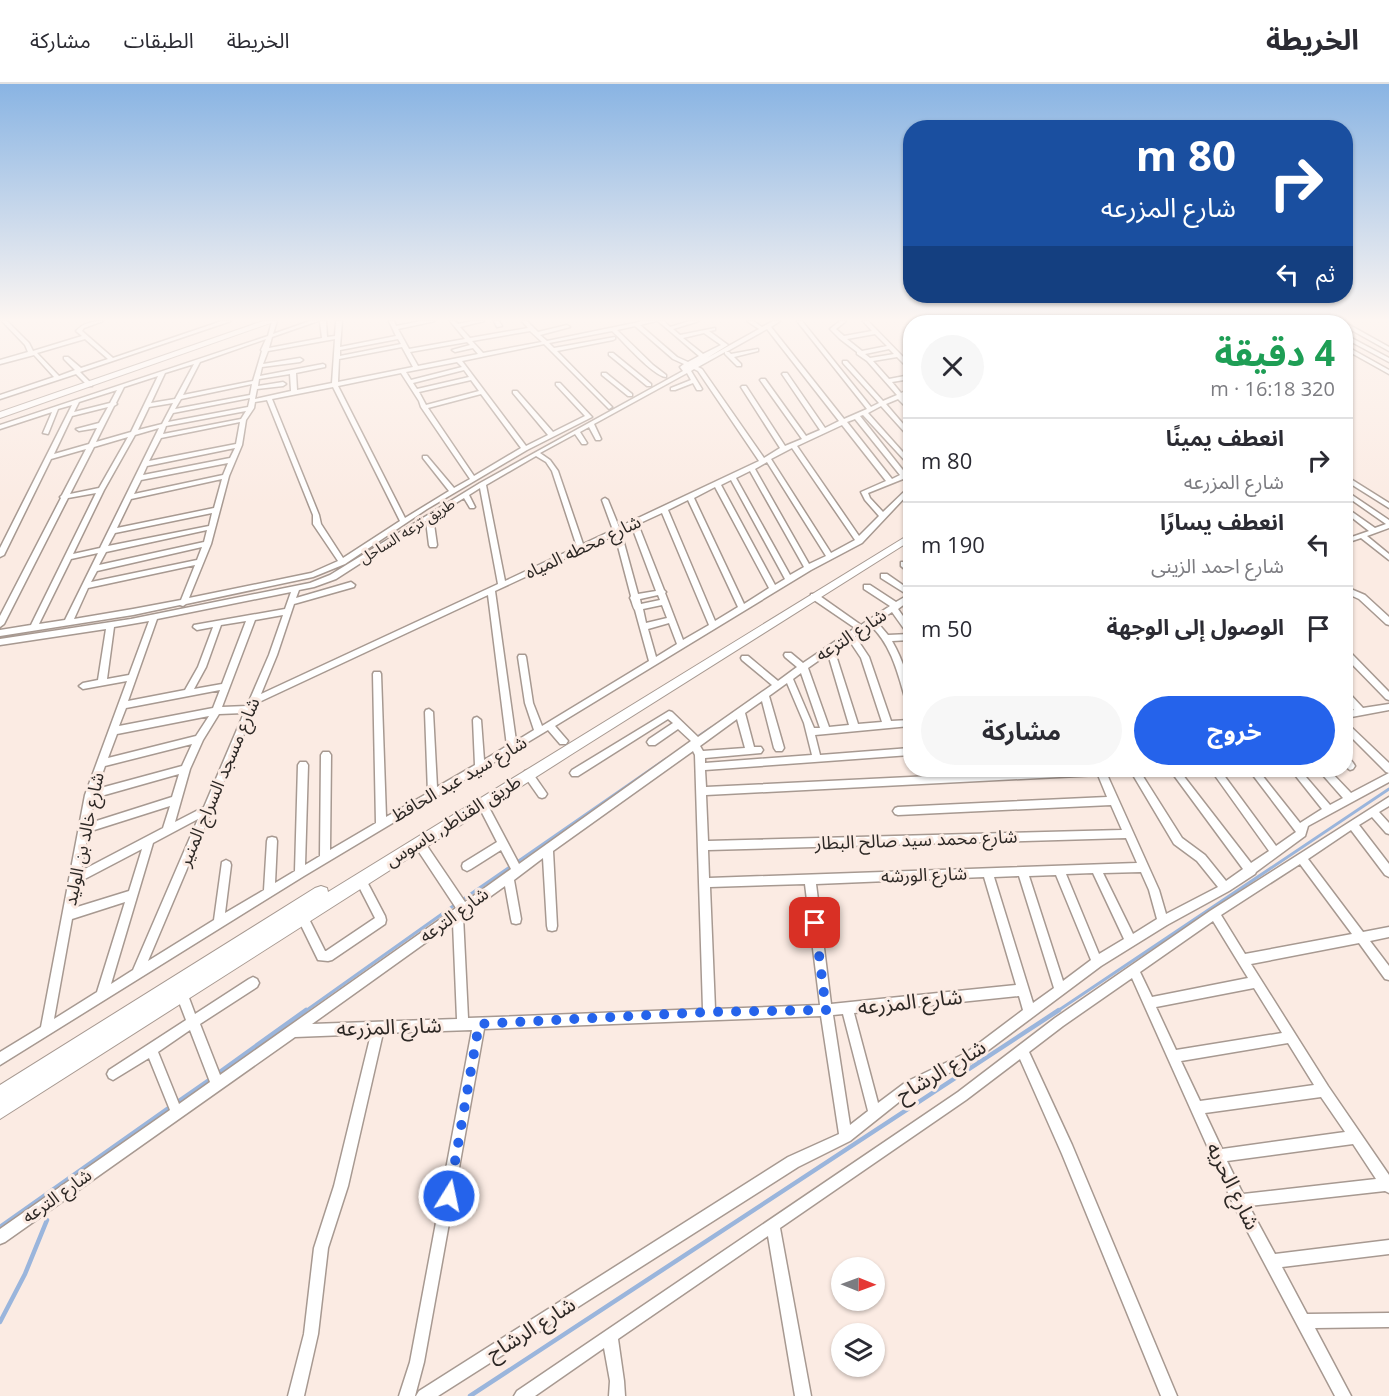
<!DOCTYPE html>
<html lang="ar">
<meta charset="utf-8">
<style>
:root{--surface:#fff;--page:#f7f7f7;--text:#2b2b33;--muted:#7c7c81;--line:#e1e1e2;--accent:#2563eb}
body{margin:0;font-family:"Open Sans","Noto Sans Arabic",sans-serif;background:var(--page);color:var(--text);direction:rtl;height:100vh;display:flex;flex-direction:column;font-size:22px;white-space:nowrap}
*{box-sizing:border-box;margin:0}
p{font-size:20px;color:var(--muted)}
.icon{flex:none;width:33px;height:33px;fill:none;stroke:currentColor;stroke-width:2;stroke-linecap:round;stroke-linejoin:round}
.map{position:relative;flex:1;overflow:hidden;direction:ltr}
.details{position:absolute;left:903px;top:231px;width:450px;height:462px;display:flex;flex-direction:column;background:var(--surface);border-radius:24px;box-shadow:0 2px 4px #0004;direction:rtl}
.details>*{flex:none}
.hud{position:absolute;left:903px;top:36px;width:450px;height:183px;border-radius:24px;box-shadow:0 2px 4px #0004;direction:rtl;background:#1a4fa0;color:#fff;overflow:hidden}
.needle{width:39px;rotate:91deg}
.fabs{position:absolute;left:831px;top:1173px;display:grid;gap:12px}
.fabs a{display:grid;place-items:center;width:54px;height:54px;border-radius:50%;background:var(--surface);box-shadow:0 2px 4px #0004;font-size:30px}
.pin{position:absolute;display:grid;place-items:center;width:51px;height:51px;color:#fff;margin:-26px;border-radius:12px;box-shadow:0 3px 9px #0006}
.me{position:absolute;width:66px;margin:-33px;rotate:10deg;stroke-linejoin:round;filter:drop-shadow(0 0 4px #0008)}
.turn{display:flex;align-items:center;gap:21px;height:126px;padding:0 18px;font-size:27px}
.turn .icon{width:78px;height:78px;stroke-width:2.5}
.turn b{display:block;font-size:42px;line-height:51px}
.then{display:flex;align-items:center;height:57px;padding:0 18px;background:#0003;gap:12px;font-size:22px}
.round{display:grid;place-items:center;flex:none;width:63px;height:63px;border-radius:32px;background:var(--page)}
.summary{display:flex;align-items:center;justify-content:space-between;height:102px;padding:0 18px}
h1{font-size:36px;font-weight:700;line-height:45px;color:#1e9e55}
.primary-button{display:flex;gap:12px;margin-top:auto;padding:12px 18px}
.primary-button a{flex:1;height:69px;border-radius:36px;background:var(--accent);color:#fff;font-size:24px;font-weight:700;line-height:69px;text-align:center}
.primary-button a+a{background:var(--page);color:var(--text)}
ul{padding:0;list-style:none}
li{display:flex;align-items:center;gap:18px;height:84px;padding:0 18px;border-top:2px solid var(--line)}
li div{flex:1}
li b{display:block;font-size:22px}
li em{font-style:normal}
header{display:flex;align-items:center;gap:36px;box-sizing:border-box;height:84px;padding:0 30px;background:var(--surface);border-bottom:2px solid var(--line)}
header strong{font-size:28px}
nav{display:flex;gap:33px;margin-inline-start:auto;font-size:21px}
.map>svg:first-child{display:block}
</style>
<header>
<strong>الخريطة</strong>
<nav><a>الخريطة</a><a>الطبقات</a><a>مشاركة</a></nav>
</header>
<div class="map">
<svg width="1389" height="1312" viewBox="0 0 1389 1312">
<rect width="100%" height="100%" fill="#fbebe3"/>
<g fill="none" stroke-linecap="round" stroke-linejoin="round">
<g stroke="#9ab5dc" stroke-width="3">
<polyline points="696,654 711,644"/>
<polyline points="462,816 666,675"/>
<polyline points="304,928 456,820"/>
<polyline points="1056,928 1389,705"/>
</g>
<g stroke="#9ab5dc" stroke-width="4.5">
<polyline points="217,990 306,926"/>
<polyline points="176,1019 212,994"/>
<polyline points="0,1143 170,1023"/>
<polyline points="0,1238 25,1190 47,1136"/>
<polyline points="470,1312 1059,926"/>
</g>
<defs>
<g id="street">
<path d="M2,237H7L29,259L33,267L82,252L76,247C83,239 93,237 103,237L84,244L82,247L113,274L222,237H231L80,288L92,300V302H88L76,290L0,315V311L54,293L34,271L0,280V276L28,268L25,261ZM85,255L108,275L81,284L68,273H64V275L75,286L59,292L37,269Z"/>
<path d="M272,237H277L273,250L310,237H318L272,253L269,264L322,254L320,237H326L327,253L335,252L336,237H342L340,263L396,252L389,237H394L396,242L422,237H435L398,245L409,265L465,255L450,237H455L458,240L472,237H484L460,243L470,254L528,244L522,237H527L538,248L567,241L570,243L540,251L547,257L644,237H656L640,241L677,273L688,278L699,272L658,237H664L670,243L690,237H699L673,245L680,251L715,244V246L709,247L728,261L707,274L759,245L747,237H753L762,243L773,237H780L771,243L844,335L867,325L797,237H802L871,323L879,319L843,279V277H847L883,317L897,311L867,277L857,270V268L840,255L830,245L840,237H846L836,245L844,252L872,247L863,237H868L910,280V285L908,284L897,273L873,277L889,295L910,291V295L892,298L901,309L910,305V309L903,313L910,321V326L908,325L898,315L886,320L910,348V353L908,352L881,322L868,329L910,376V381L908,380L863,331L860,332L910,395V401L908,400L903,395L868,409L870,414L883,428L908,404L910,403V408L862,459L811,486L555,642L568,657L566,660H560L548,646L304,792L0,981V968L41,943L85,711L127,597L83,605L79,602L83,599L98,596L106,545L0,561V555L131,535L310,499L330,491L480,399L683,287L680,283L684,280L673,275L635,242L617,246L653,281L666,291V293C653,292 623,257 612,247L549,259L554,264L615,253V255L613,256L557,267L611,322L612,323L609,325L544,260L462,277L526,362L548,351L513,309V307H517L553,348L585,332L556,301V299H560L592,333L527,366L427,425L345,480L313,493L186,520L183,522L180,521L133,531L0,552V546L31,541L96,409L68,414L4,540L0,543V532L61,414L60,413L62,411L86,365L51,375L4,471L0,473V464L72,321L58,325L48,350L43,349L52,328L0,345V341L268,252ZM767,245L839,337L825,344L787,289H783L782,290L820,346L806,352L765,295H761L760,296L802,355L785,362L746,302H742L741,303L780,364L764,374L702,285L698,283L725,268V270L737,282H741V280L734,273L758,267V265L731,270L729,268H726ZM530,247L542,258L483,269L472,257ZM704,249L721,261L703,270L683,254ZM875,250L887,262L862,267L847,255ZM266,255L261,266L262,267L253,297L183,311L200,278ZM335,255L332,299L297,306L296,289L325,283V281L323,280L260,292L262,283L300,278L303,276L300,274L263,280L268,267ZM398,255L401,260L340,272V266ZM467,258L470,261L452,266L455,268L473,264L478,270L418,282L410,268ZM402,263L413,283L338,298L339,275ZM889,265L894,270L870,274L865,270ZM457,278L462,283L411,296L406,288ZM194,280L175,315L151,319L165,289ZM694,285L698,287L759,377L619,443L608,416L605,414L603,415L602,416L613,446L583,460L558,387L550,376L540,369L575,350L582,360H586L587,359L580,348L589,343L596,356H600L601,355L594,340L687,289L691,296L671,304V306H675L693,299L697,306H701L702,305L691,287ZM464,286L469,293L417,305L413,299ZM401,289L419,317L421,323L470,395L454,404L427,372H423V374L449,407L405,434L338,302ZM290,290L291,307L255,315L257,305L283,302L286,300L283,298L258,302L259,295ZM158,292L131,348L96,358L114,322L117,320L116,319L124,303ZM471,296L479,307L426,321L419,308ZM252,300L250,311L175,325L181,315ZM333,303L400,437L343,474L321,440L319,431L272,315ZM117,306L110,319L74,328L79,318ZM481,310L521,364L474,392L428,324ZM250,314L248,323L168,338L173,329ZM267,316L313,431V440L338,477L311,489L189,514L211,460L229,392L242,361L246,336L254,324L255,318ZM173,319L162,340L138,346L149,323ZM108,323L99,339L76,345L79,347L97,344L89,360L54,370L72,332ZM246,327L241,335L163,350L166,342ZM855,335L900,391L892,395L847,338ZM240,338L236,360L149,377L161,354ZM842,341L886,397L861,408L865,416L879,432L859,452L797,362ZM159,344L100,464L73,470L104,406L135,351ZM128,353L99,404L70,410L94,363ZM235,364L230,374L143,391L147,382ZM792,364L855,456L831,469L771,375ZM536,372L546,378L552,387L577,463L505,497L486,401ZM767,378L826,472L809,480L755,385ZM228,379L223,391L134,410L141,396ZM750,387L804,483L790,491L736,394ZM222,395L214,424L117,444L131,415ZM731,396L785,495L775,501L721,401ZM715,403L769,504L744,520L694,414ZM480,404L498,500L261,610L277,571L294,520L354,503L355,501L351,498L296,514L299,506L314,503L336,495L426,437L429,461L430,463H436L437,461L433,433L464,414L470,424H474L475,423L469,411ZM688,416L738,523L715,537L668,426ZM212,429L209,442L108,462L115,449ZM662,429L709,541L683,556L665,509L666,508L664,506L638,440ZM632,443L656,507L638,510L621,448ZM207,446L204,458L99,481L106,468ZM615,451L631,512L630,514C632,517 633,524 635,526L649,577L542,642L533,619L526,573L525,571H519L518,573L525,619L534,646L516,657L495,507ZM202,463L197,476L91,498L97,487ZM98,469L65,536L39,540L71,475ZM195,481L181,516L133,525L74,535L88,504ZM291,508L285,525L194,541L193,543L197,546L213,543L198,583L185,606L128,617L157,535ZM488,511L507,662L484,676L481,636L477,633L474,634L473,636L475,681L437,703L433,628L429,625L426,626L425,628L428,709L386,733L381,590L380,588H374L373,590L376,739L330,766L331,671L329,668H323L321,671L320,772L305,781L308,681L306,678H300L298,681L295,787L275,799L277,757L276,754L272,753L268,754L267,757L264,806L225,829L231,781L230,778L226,776L222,778L214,836L148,877L257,619ZM658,511L660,516L641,520L640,515ZM662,521L667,534L646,539L643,525ZM283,531L269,571L247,622L222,623L255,536ZM149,537L129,591L107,595L114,543ZM246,537L222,600L194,605L206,583L221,541ZM669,539L677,560L656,573L648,545ZM220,606L213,624L119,642L126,624ZM244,629L204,723L175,738L190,685L203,656L219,630ZM209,632L196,652L108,674L117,650ZM192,660L182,682L97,705L105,682ZM179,690L172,713L90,739L94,714ZM170,722L163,744L81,787L88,748ZM198,735L133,886L111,900L153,759ZM142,765L129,807L74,824L79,798ZM125,818L97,908L54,935L72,835Z"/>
<polygon points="494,237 499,237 502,242 497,243"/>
<polygon points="931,237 936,237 937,238 932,238"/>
<polygon points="1019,237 1025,237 1026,238 1020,238"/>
<polygon points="1170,237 1175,237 1176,238 1171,238"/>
<polygon points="1190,237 1195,237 1196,238 1191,238"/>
<polygon points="1227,237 1232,237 1233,238 1228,238"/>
<polygon points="1346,239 1389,263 1389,267 1346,243"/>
<polygon points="1346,251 1389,274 1389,278 1346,255"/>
<polygon points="1346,262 1389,286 1389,290 1346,266"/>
<polygon points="609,269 613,269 651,300 651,302 647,302 609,271"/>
<polygon points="602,289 606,289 632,310 632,312 628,312 602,291"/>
<polygon points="1346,392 1389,419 1389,424 1346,397"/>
<polygon points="1346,407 1389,436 1389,444 1367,452 1389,470 1389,476 1361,454 1346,459 1346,455 1369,447 1346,429 1346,424 1348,425 1375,444 1386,440 1346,412"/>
<polygon points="901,478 907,478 910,482 910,487 907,487 901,482"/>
<path d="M881,490H887L910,506V516L898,525L910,542V550L907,549L892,528L877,538L888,551L910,550V556L892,557C903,576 910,597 910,620L907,619L906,617C898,590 892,562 871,542L855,552L869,573L891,637L910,636V642L815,651L820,671L910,664V671L705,686L706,703L1055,686H1105L1159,806L1166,830L1218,803L1197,777L1174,760L1130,686H1139L1182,754L1205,771L1226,797L1243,785L1170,686H1179L1251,779L1269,767L1211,686H1220L1276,762L1296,748L1249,686H1258L1300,739L1322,725L1291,686H1300L1330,721L1343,714L1321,689L1320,686H1329L1351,709L1389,689V698L1308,742L1305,752L1256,788L1255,790L1229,807L1167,841L1101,882L974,977L914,1006L850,1057L798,1083L438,1312H416L419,1307L788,1073L839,1050L821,932L484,945L424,1278L415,1312H399L410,1278L472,946L383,949L348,1102L328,1164L318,1250L304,1312H288L304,1250L314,1164L334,1102L371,950L295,953L5,1158L0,1160V1145L170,1026L149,974L113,996L109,994L107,990L109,986L186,936L176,910L178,906L182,904L186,906L195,930L249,895L253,893L257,895L259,899L257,903L200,940L220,991L456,824L415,762L414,759L415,756L419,755L423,756L465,818L511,785L501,766L471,785L467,787L463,785L462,782L463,779L497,758L477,719L479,716L482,715L485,716L519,780L691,657L678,645L655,661H649L647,658L649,655L673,639L668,635L578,692H572L570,689L572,686L669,627L672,628L698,653L772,601L742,576L741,574L742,572H748L778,597L797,583L785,573L784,571L785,569H791L803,579L855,544L811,514V510H817L861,541L890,522L864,505V501H870L896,518L908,511L881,494ZM849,556L861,574L882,638L858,640L834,565ZM828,570L849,641L829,643L808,584ZM801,589L820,644H814L793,595ZM787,599L804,639L812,671L705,679V674L761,669L763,666L761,663H754L745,629L762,617L774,664L776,667H782L784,664L769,612ZM737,635L745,664L703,667L700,662ZM693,667L695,671L703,925L468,934L463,832L505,802L511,835L512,839L516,840L520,839L521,835L514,796L543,774L547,842L548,846L552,847L556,846L557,842L553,767ZM1098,691L1107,713L898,723L895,724L893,727L895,730L898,731L1111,721L1122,746L708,757L706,711ZM1126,754L1137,779L709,794L708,766ZM1141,788L1149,806L1157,835L1133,850L1103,789ZM1093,789L1124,855L1099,870L1066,790ZM1056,791L1091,876L1063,897L1029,792ZM1019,792L1054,904L1033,919L994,793ZM984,793L1016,901L831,920L816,800ZM805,800L820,921L715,925L710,803ZM453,839L457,935L312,940ZM1019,912L1023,926L966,969L906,998L878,1019L854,929ZM843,930L868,1027L850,1041L833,931ZM190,946L210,998L179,1020L158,968Z"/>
<polygon points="1346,503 1365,511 1389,533 1389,541 1386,540 1359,515 1346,509"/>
<polygon points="1346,566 1349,567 1389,608 1389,616 1386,615 1346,574"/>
<polygon points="1346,608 1349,609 1363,624 1389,620 1389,626 1346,634 1346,628 1354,626 1346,616"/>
<polygon points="1346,640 1349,641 1389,679 1389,689 1386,688 1346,648"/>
<path d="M1346,673C1350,675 1353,678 1355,682L1353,685L1350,686L1346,683Z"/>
<polygon points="528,686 531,687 545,707 547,710 545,713 542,714 539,713 525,693 523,690 525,687"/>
<path d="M1389,713V722L1379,728L1389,739V750L1386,749L1372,733L1359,741L1389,780V793L1385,791L1351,746L1308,775L1363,848L1389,843V853L1370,857L1389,882V896L1385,895L1359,859L1251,880L1328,1002L1389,1091V1109L1385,1107L1249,1122L1275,1170L1389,1156V1170L1282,1183L1307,1230L1389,1229V1243L1315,1244L1351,1312H1335L1234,1122L1132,894L1063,942L1029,968L1072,1061L1177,1312H1161L1062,1070L1020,975L966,1016L780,1144L811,1312H795L768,1152L618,1255L624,1297L625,1312H609L610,1297L604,1264L535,1312H514L517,1307L958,1008L1055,934L1210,827ZM1300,780L1352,850L1245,870L1221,831ZM1213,837L1248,894L1152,913L1140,888ZM1254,904L1282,949L1176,966L1156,923ZM1288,959L1314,1001L1200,1017L1181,977ZM1321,1013L1345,1048L1222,1065L1205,1029ZM1353,1060L1376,1095L1243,1110L1227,1077Z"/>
<polygon points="360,790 364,792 385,832 386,836 385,840 332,876 328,877 318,876 297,833 298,829 302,828 306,829 325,867 326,867 375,834 355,795 356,792"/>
</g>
<g id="secondary">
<polygon points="263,237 276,237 0,334 0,328"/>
<polygon points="910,450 910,457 572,670 0,1035 0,1001 315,804 321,802 327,804 328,808"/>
</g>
</defs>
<use href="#street" stroke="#a79991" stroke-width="3"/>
<use href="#secondary" stroke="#a79991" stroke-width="2"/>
<use href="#street" fill="#fff" fill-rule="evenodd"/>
<use href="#secondary" fill="#fff" fill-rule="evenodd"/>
</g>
<linearGradient id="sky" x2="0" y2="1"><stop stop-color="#89b4e3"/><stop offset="0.56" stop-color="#fdf6f2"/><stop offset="1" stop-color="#fdf6f2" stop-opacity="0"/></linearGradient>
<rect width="1389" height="421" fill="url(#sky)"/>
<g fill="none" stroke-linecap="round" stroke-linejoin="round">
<polyline stroke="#2563eb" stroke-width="10" stroke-dasharray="0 18" points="449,1112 479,940 709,928 826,926 815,839"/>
</g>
<g text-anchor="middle" stroke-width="6" stroke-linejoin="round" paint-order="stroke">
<g font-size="15" fill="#2d2825" stroke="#fbebe3">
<text transform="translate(407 447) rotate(-32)" y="5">طريق ترعه الساحل</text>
</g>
<g font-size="18" fill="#2d2825" stroke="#fbebe3">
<text transform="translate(583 463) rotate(-25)" y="6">شارع محطه المياه</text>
<text transform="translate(851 551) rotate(-33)" y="6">شارع الترعه</text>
<text transform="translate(459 695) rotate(-30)" y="6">شارع سيد عبد الحافظ</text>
<text transform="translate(219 698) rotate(-67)" y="6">شارع مسجد السراج المنير</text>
<text transform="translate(453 737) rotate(-32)" y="6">طريق القناطر, باسوس</text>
<text transform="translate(84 755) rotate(-78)" y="6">شارع خالد بن الوليد</text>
<text transform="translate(916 756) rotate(-2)" y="6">شارع محمد سيد صالح البطار</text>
<text transform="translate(924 791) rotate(-2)" y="6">شارع الورشه</text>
<text transform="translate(454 831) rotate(-36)" y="6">شارع الترعه</text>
<text transform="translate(57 1112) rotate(-35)" y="6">شارع الترعه</text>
</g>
<g font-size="21" fill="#2d2825" stroke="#fbebe3">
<text transform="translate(910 918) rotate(-6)" y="7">شارع المزرعه</text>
<text transform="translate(389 943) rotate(-2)" y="7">شارع المزرعه</text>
<text transform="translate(941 987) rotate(-31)" y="7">شارع الرشاح</text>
<text transform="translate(1233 1102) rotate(64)" y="7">شارع الحريه</text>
<text transform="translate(531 1245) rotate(-32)" y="7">شارع الرشاح</text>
</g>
</g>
</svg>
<div class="fabs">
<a><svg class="needle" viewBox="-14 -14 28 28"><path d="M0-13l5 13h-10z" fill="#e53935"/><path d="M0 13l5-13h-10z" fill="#7c7c81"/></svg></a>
<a><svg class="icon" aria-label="layers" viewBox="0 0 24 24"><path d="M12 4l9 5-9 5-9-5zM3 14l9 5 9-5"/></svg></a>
</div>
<div class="pin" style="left:815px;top:839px;background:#d93025"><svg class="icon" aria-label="arrive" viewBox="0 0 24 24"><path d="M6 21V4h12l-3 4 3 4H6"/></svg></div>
<svg class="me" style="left:449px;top:1112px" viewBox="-20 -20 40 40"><circle r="17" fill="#2563eb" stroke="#fff" stroke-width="3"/><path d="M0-11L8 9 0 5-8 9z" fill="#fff"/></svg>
<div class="hud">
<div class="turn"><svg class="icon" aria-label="right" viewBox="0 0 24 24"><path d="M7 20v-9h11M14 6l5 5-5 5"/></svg><div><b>80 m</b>شارع المزرعه</div></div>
<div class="then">ثم<svg class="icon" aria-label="left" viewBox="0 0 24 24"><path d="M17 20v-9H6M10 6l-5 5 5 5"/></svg></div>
</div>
<section class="details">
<div class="summary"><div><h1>4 دقيقة</h1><p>320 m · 16:18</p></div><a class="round"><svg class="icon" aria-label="close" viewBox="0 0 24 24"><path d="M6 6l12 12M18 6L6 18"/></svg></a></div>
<ul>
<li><svg class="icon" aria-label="right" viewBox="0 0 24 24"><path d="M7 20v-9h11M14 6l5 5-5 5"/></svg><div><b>انعطف يمينًا</b><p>شارع المزرعه</p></div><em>80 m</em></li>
<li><svg class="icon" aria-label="left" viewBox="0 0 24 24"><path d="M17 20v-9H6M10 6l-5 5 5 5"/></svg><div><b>انعطف يسارًا</b><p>شارع احمد الزينى</p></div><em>190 m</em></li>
<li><svg class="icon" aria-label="arrive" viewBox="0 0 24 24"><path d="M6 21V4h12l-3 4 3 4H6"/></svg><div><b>الوصول إلى الوجهة</b></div><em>50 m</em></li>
</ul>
<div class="primary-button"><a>خروج</a><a>مشاركة</a></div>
</section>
</div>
